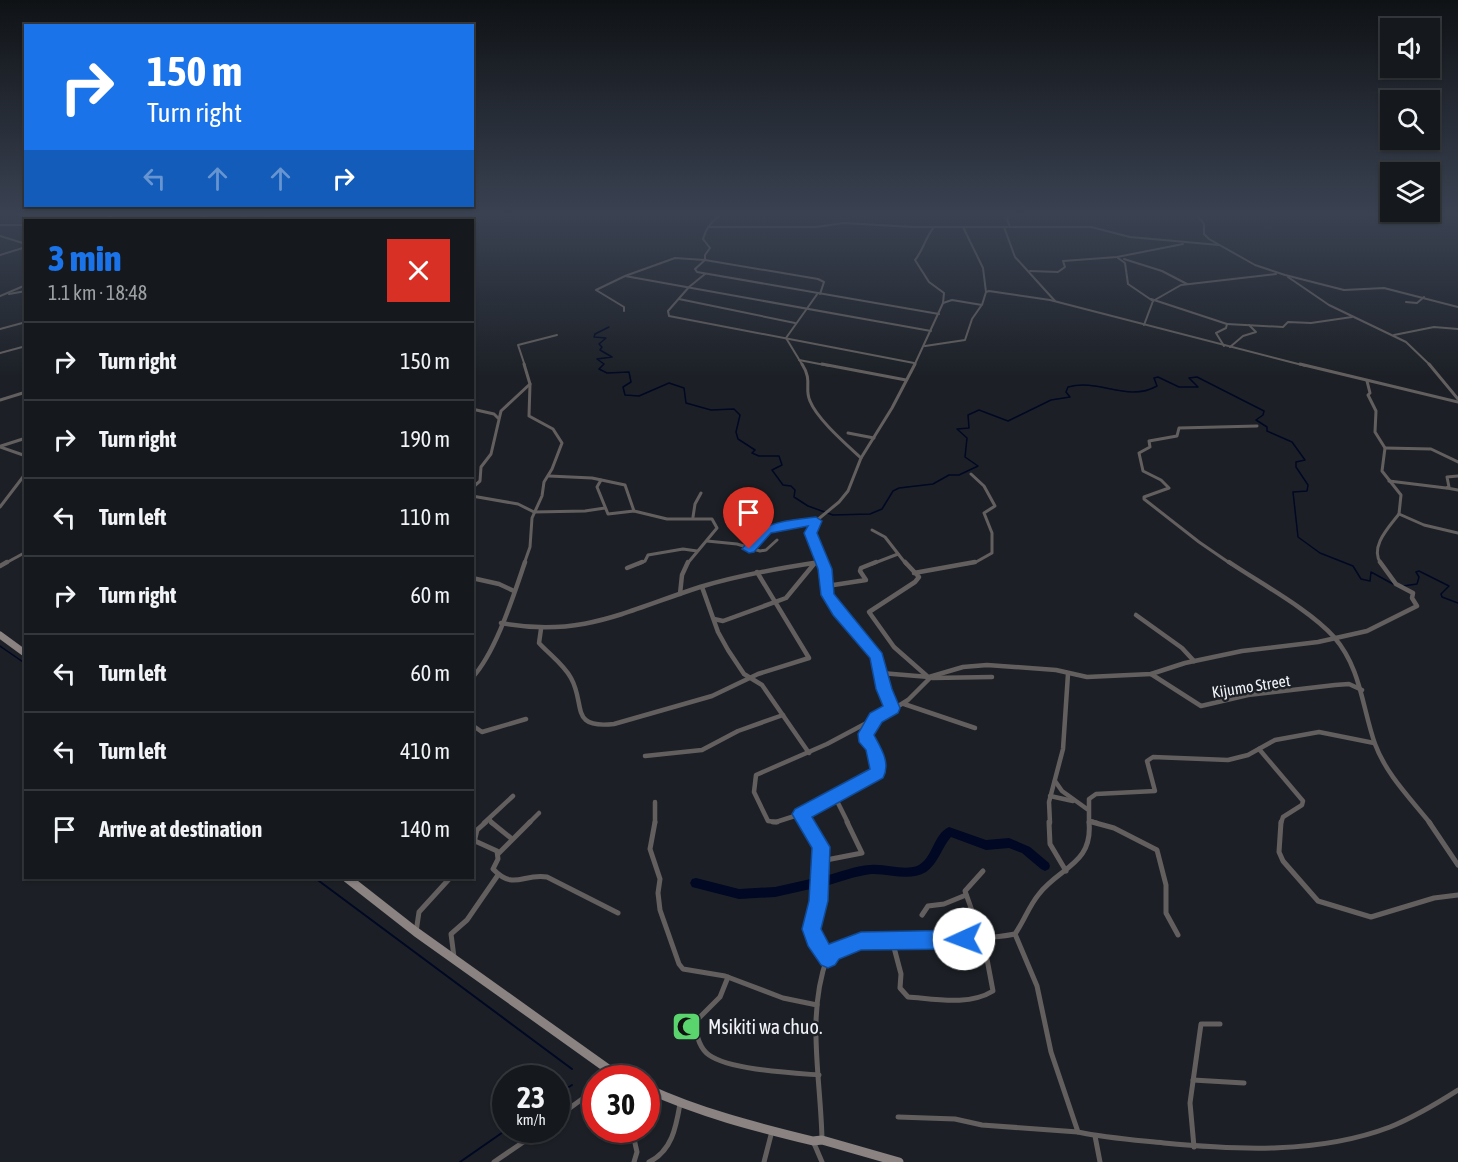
<!DOCTYPE html>
<meta charset="utf-8">
<style>
:root{--surface:#15181c;--page:#1e2125;--text:#f1f3f6;--muted:#9da0a3;--line:#34373b;--accent:#1a73e8}
body{margin:0;font-family:"Asap Condensed",sans-serif;background:var(--page);color:var(--text);height:100vh;display:flex;flex-direction:column;font-size:22px;white-space:nowrap}
*{box-sizing:border-box;margin:0}
p{font-size:20px;color:var(--muted)}
.icon{flex:none;width:33px;height:33px;fill:none;stroke:currentColor;stroke-width:2;stroke-linecap:round;stroke-linejoin:round}
.map{position:relative;flex:1;overflow:hidden}
.panel{position:absolute;left:24px;top:219px;width:450px;height:660px;display:flex;flex-direction:column;background:var(--surface);border-radius:0px;box-shadow:0 2px 4px #0004,0 0 0 2px var(--line)}
.panel>*{flex:none}
.hud{position:absolute;left:24px;top:24px;width:450px;height:183px;border-radius:0px;box-shadow:0 2px 4px #0004,0 0 0 2px var(--line);background:#1a73e8;color:#fff;overflow:hidden}
.controls{position:absolute;left:1380px;top:18px;display:grid;gap:12px}
.controls a{display:grid;place-items:center;width:60px;height:60px;border-radius:0px;background:var(--surface);box-shadow:0 2px 4px #0004,0 0 0 2px var(--line);font-size:30px}
.speed{position:absolute;left:492px;top:1065px;display:flex;gap:12px;font-size:30px;font-weight:700;text-align:center}
.speed>*{display:grid;place-content:center;width:78px;height:78px;border-radius:50%;background:var(--surface);box-shadow:0 2px 4px #0004,0 0 0 2px var(--line);line-height:1}
.speed small{font-size:15px;font-weight:400}
.speed .limit{border:9px solid #d22;background:#fff;color:#111}
.pin{position:absolute;display:grid;place-items:center;width:51px;height:51px;color:#fff;margin:-62px -26px;border-radius:50% 50% 50% 0;rotate:-45deg;box-shadow:0 0 6px #0007}
.pin .icon{rotate:45deg}
.me{position:absolute;width:66px;margin:-33px;rotate:268deg;stroke-linejoin:round;filter:drop-shadow(0 0 4px #0008)}
.turn{display:flex;align-items:center;gap:21px;height:126px;padding:0 24px;font-size:27px}
.turn .icon{width:78px;height:78px;stroke-width:2.5}
.turn b{display:block;font-size:42px;line-height:51px}
.lanes{display:flex;align-items:center;height:57px;padding:0 24px;background:#0003;justify-content:center;gap:30px;direction:ltr}
.lanes .off{opacity:.35}
.round{display:grid;place-items:center;flex:none;width:63px;height:63px;border-radius:0px;background:var(--page)}
.summary{display:flex;align-items:center;justify-content:space-between;height:102px;padding:0 24px}
h1{font-size:36px;font-weight:800;line-height:45px;color:var(--accent)}
ul{padding:0;list-style:none}
li{display:flex;align-items:center;gap:18px;height:78px;padding:0 24px;border-top:2px solid var(--line)}
li div{flex:1}
li b{display:block;font-size:22px}
li em{font-style:normal}
.map>svg:first-child{display:block}
</style>
<div class="map">
<svg width="1458" height="1162" viewBox="0 0 1458 1162">
<rect width="100%" height="100%" fill="#1c2026"/>
<g fill="none" stroke-linecap="round" stroke-linejoin="round">
<g stroke="#000823" stroke-width="1.5">
<path d="M609,327L595,334L594,337L606,338L599,344L602,347L600,350L612,357L597,359L604,364L599,369L607,373L629,372L631,382L623,387L625,395L639,396L669,383L684,388L686,403L711,410L734,409L740,415L736,432L738,439L755,450L752,453L759,456H779L782,465L772,470L783,485L791,486L795,490L794,497L808,506L833,515L870,514L882,509L893,491L899,488L933,484L949,475H959L978,466L965,457L967,438L957,429L969,428L968,415L979,410L1008,421L1051,400L1070,397L1066,392L1068,387C1099,378 1127,403 1157,386L1154,378L1158,377L1179,387H1198L1189,378L1197,377L1264,411L1263,415L1256,420L1267,427V431L1292,442L1305,460L1296,462V467L1308,485L1307,491L1293,492L1298,537L1320,553L1353,566L1361,579L1370,581L1371,572L1393,584"/>
<polyline points="1403,586 1417,584 1419,577 1416,572 1419,571 1449,586 1441,594 1442,597 1458,603"/>
<polyline points="0,646 26,664"/>
</g>
<g stroke="#000823" stroke-width="2">
<polyline points="315,878 572,1069"/>
<polyline points="556,1095 572,1085"/>
<polyline points="460,1162 506,1130"/>
</g>
<path fill="#000823" fill-rule="evenodd" d="M949,827L986,840L1009,838L1030,847L1049,863L1050,866L1049,869L1045,871L1041,869L1022,853L1009,848L986,850L951,837C942,847 938,864 926,872C909,882 889,873 871,874C855,876 840,882 825,886L820,883L819,887L815,888L775,897L739,899L696,888L692,887L690,883L692,879L696,878L739,889L775,887L815,878L820,881L821,877L825,876C840,872 855,866 870,865C885,863 902,871 917,866C933,859 933,834 949,827Z"/>
<g stroke="#635f5e" stroke-width="2">
<path d="M722,214C712,220 706,228 703,239L710,248L705,255V260L695,269L697,272L939,314"/>
<polyline points="1009,214 1007,219 1010,227"/>
<polyline points="1196,214 1204,224 1204,234 1209,239 1255,265 1285,275 1344,290 1384,288 1458,307"/>
<polyline points="105,220 114,214"/>
<polyline points="197,220 210,214"/>
<polyline points="240,220 247,214"/>
<polyline points="262,220 268,214"/>
<polyline points="0,225 26,225"/>
<polyline points="708,227 816,227 844,223 913,227 1091,227 1130,237 1219,245"/>
<path d="M934,227C925,238 924,249 915,260L929,282L944,293L943,303"/>
<polyline points="963,227 983,268 986,292"/>
<polyline points="1004,227 1015,257 1055,301"/>
<polyline points="0,236 26,244"/>
<polyline points="0,255 26,247"/>
<polyline points="1118,258 1125,263 1128,284 1153,301 1144,325"/>
<polyline points="1124,259 1162,271 1187,284"/>
<polyline points="1030,271 1058,272 1065,267 1063,261 1117,257 1183,244"/>
<polyline points="705,274 689,287 668,311 669,316 914,363"/>
<polyline points="625,276 931,331"/>
<polyline points="1288,277 1329,305 1406,342 1431,366"/>
<polyline points="9,294 26,291"/>
<polyline points="0,296 26,285"/>
<polyline points="679,299 795,323"/>
<polyline points="1151,299 1227,324 1226,328 1216,333 1224,346"/>
<polyline points="1153,301 1181,285 1276,274"/>
<polyline points="1406,302 1417,303 1424,297"/>
<polyline points="624,311 624,307 596,290 625,276 675,258 705,260 818,279 824,282 820,294"/>
<polyline points="1227,324 1283,327 1288,322 1311,323 1352,317"/>
<polyline points="0,329 26,322"/>
<polyline points="1394,335 1434,327 1458,329"/>
<polyline points="925,346 965,340 972,319 981,306"/>
<polyline points="1230,347 1243,336 1256,332 1249,325"/>
<polyline points="0,353 26,346"/>
<polyline points="799,360 830,366"/>
<polyline points="525,366 518,345 557,335"/>
<polyline points="803,366 786,338 818,293"/>
<polyline points="914,366 943,303 952,300 982,305 986,292 989,291 1050,300 1306,366"/>
</g>
<g stroke="#635f5e" stroke-width="3">
<path d="M802,364C813,381 804,388 810,401C817,419 846,444 861,458"/>
<polyline points="822,364 906,380"/>
<polyline points="1300,364 1458,402"/>
<polyline points="1429,364 1458,399"/>
<polyline points="1367,381 1370,393 1368,395 1376,411 1375,432 1385,448 1382,471 1401,495 1399,514 1424,525 1458,533"/>
<polyline points="0,400 26,392"/>
<polyline points="472,409 494,414 498,418"/>
<polyline points="848,433 874,438"/>
<polyline points="1,446 26,438"/>
<polyline points="0,447 26,456"/>
<polyline points="1385,448 1431,449 1458,462"/>
<polyline points="549,476 592,478 625,485 634,511 667,519 712,519 717,528 687,564"/>
<polyline points="601,480 597,487 608,514 634,511"/>
<polyline points="1389,481 1446,488 1449,487 1447,477 1458,476"/>
<polyline points="472,488 480,481 481,467 491,454 501,411 530,384 524,364"/>
<polyline points="1447,488 1458,490"/>
<polyline points="472,496 518,504 534,512 585,511 605,508"/>
<polyline points="0,507 26,473"/>
<polyline points="693,517 695,504 701,493"/>
<polyline points="872,530 885,537 906,564"/>
<polyline points="707,541 737,544 760,551 766,550 777,540"/>
<path d="M749,548C768,526 788,523 816,521"/>
<polyline points="4,564 26,552"/>
<polyline points="524,564 530,547 532,518 542,496 544,482 552,469 562,443 553,429 529,416 530,384"/>
<polyline points="638,564 645,561 648,555 683,549 697,551"/>
<polyline points="810,564 822,562"/>
<polyline points="823,564 811,533 816,521 839,502 848,491 861,458 892,408 915,364"/>
<polyline points="872,564 898,554"/>
<polyline points="966,564 976,562 992,553 992,533 984,513 995,506 984,486 971,474"/>
<polyline points="1231,564 1199,542 1144,499 1144,497 1169,488 1161,480 1143,471 1139,453 1150,447 1149,441 1177,436 1179,428 1257,426"/>
<path d="M1381,564C1369,547 1389,527 1399,514"/>
</g>
<g stroke="#635f5e" stroke-width="4.5">
<polyline points="905,562 919,577 915,582 869,612 894,647 927,676"/>
<path d="M1229,562C1260,583 1310,610 1334,637C1361,668 1362,707 1375,744C1386,774 1410,798 1430,823"/>
<polyline points="0,566 7,562"/>
<polyline points="627,568 642,562"/>
<polyline points="914,573 975,562"/>
<polyline points="472,578 499,584 514,591"/>
<polyline points="827,586 866,580 860,571 861,568 876,562"/>
<polyline points="702,587 718,632 728,650 744,674 762,685 809,753"/>
<polyline points="680,594 682,575 688,562"/>
<polyline points="1136,615 1182,648 1194,661"/>
<polyline points="714,619 723,621 786,598 814,564"/>
<path d="M501,623C581,638 626,611 700,587C739,575 780,568 820,562"/>
<path d="M541,629L539,643C549,654 564,665 571,678C586,705 569,729 614,724L712,696L758,674L809,658L757,572"/>
<polyline points="881,673 929,677 963,667 987,665 1056,670 1087,677 1151,674 1185,663 1242,651 1318,642 1367,631 1417,606 1412,598 1413,593 1396,584 1380,562"/>
<polyline points="1151,674 1201,706 1248,695 1335,685 1349,684 1362,690"/>
<path d="M472,678C496,652 513,597 525,562"/>
<polyline points="932,678 992,677"/>
<polyline points="904,704 975,728"/>
<polyline points="892,710 908,700 930,678"/>
<polyline points="472,725 482,732 526,719"/>
<polyline points="1259,749 1303,801 1302,805 1283,817 1281,823"/>
<polyline points="645,756 702,750 738,731 783,715"/>
<polyline points="1055,781 1062,791 1087,809"/>
<polyline points="1050,796 1073,801"/>
<polyline points="835,797 848,823"/>
<polyline points="801,814 877,773 879,770 874,748 865,738 876,718"/>
<polyline points="489,819 492,823"/>
<polyline points="1090,821 1097,823"/>
<polyline points="484,823 513,796"/>
<polyline points="529,823 539,813"/>
<polyline points="655,823 655,802"/>
<polyline points="807,823 801,814 776,822 768,821 754,792 756,775 827,744 891,710 877,656 838,611 828,595 822,562"/>
<polyline points="1050,823 1049,802 1063,749 1068,674"/>
<polyline points="1089,823 1089,799 1096,794 1155,791 1147,761 1153,757 1228,760 1248,755 1275,740 1319,732 1374,743"/>
</g>
<g stroke="#635f5e" stroke-width="5">
<polyline points="491,822 512,839"/>
<polyline points="655,822 650,849 660,879 658,893 660,910 679,964 683,969 725,976 783,998 817,1005"/>
<polyline points="773,822 777,822"/>
<path d="M806,822L821,847L818,901L812,929L815,940L827,958C806,1017 821,1079 822,1140"/>
<polyline points="1049,822 1050,844 1066,871"/>
<polyline points="1092,822 1114,828 1157,850 1166,885 1166,913 1178,935"/>
<polyline points="1281,822 1279,852 1283,861 1318,901 1371,917 1434,898 1458,895"/>
<polyline points="1429,822 1458,865"/>
<path d="M475,841L497,851L498,859L493,869C514,891 523,873 547,877L618,913"/>
<polyline points="472,851 477,830 486,822"/>
<polyline points="498,854 530,822"/>
<polyline points="821,861 862,853 847,822"/>
<polyline points="922,915 928,906 944,904 966,895"/>
<polyline points="416,932 419,912 450,878"/>
<path d="M1015,934L1037,986L1051,1052L1078,1132C1106,1138 1135,1140 1164,1143C1238,1150 1319,1154 1390,1127C1414,1117 1436,1104 1458,1090"/>
<polyline points="977,938 977,925 965,891 983,871"/>
<path d="M892,940L901,974L900,988L908,997C935,999 969,1006 993,991L983,938L977,925"/>
<polyline points="454,957 451,934 467,920 498,875"/>
<path d="M827,958C877,923 956,946 1015,934C1024,921 1029,906 1039,894C1060,867 1093,864 1089,822"/>
<path d="M728,977L720,997L695,1022C696,1034 699,1048 709,1055C730,1070 793,1073 819,1075"/>
<polyline points="1193,1080 1244,1083"/>
<polyline points="898,1117 955,1119 982,1125 1078,1132"/>
<polyline points="556,1118 596,1089"/>
<polyline points="632,1130 637,1152 634,1162"/>
<polyline points="1095,1136 1100,1162"/>
<polyline points="813,1141 822,1162"/>
<polyline points="1194,1147 1190,1103 1201,1024 1220,1024"/>
<polyline points="494,1162 541,1130"/>
<path d="M649,1162C672,1151 676,1127 680,1104"/>
<polyline points="764,1162 772,1131"/>
</g>
<polyline stroke="#8a8381" stroke-width="7" points="0,635 26,654"/>
<g stroke="#8a8381" stroke-width="9">
<polyline points="347,878 416,932 615,1074 628,1078"/>
<path d="M646,1088C700,1113 756,1127 813,1141L822,1140L899,1162"/>
</g>
</g>
<linearGradient id="sky" x2="0" y2="1"><stop stop-color="#0f1215"/><stop offset="0.57" stop-color="#3a4252"/><stop offset="1" stop-color="#3a4252" stop-opacity="0"/></linearGradient>
<rect width="1458" height="376" fill="url(#sky)"/>
<path fill="#1a73e8" stroke="#114b97" stroke-width="1.5" d="M816,517L822,521L817,533L832,569L834,594L882,653L892,689L900,708L898,713L882,722L874,735C881,748 891,763 883,778L812,817L830,847L828,901L821,929L829,944L861,932L964,930L971,933L974,939L971,946L964,949L861,950L839,959L835,965L828,968L821,965L808,946L802,929L809,901L812,848L792,814L795,809L870,769L866,750L859,742L858,734L870,713L883,706L876,689L870,658L833,615L821,595L818,569L804,533L808,526L771,533L754,552L749,553L742,549C763,520 784,521 816,517Z"/>
<defs>
<symbol id="mosque-square" viewBox="-11 -11 22 22"><rect x="-9" y="-9" width="18" height="18" rx="4" fill="#5ad56e" stroke="#1c2026"/><path d="M3.5-4.9A6 6 0 1 0 3.5 4.9A5 5 0 1 1 3.5-4.9Z" fill="#111"/></symbol>
</defs>
<g fill-rule="evenodd">
<use href="#mosque-square" x="670" y="1010" width="33" height="33"/>
</g>
<g text-anchor="middle" stroke-width="5" stroke-linejoin="round" paint-order="stroke">
<g font-size="16" fill="#f1f3f8" stroke="#1c2026">
<text transform="translate(1251 686) rotate(-9)" y="6">Kijumo Street</text>
</g>
<g font-size="20" fill="#f1f3f8" stroke="#1c2026" text-anchor="start">
<text x="708" y="1034">Msikiti wa chuo.</text>
</g>
</g>
</svg>
<div class="controls">
<a><svg class="icon" aria-label="sound" viewBox="0 0 24 24"><path d="M4 9h4l5-4v14l-5-4H4zM17 9q2 3 0 6"/></svg></a>
<a><svg class="icon" aria-label="search" viewBox="0 0 24 24"><circle cx="10" cy="10" r="6"/><path d="M15 15l6 6"/></svg></a>
<a><svg class="icon" aria-label="layers" viewBox="0 0 24 24"><path d="M12 4l9 5-9 5-9-5zM3 14l9 5 9-5"/></svg></a>
</div>
<div class="speed"><div>23<small>km/h</small></div><div class="limit">30</div></div>
<div class="pin" style="left:749px;top:549px;background:#d93025"><svg class="icon" aria-label="arrive" viewBox="0 0 24 24"><path d="M6 21V4h12l-3 4 3 4H6"/></svg></div>
<svg class="me" style="left:964px;top:939px" viewBox="-20 -20 40 40"><circle r="19" fill="#fff"/><path d="M0-13L10 11 0 6-10 11z" fill="#1a73e8"/></svg>
<div class="hud">
<div class="turn"><svg class="icon" aria-label="right" viewBox="0 0 24 24"><path d="M7 20v-9h11M14 6l5 5-5 5"/></svg><div><b>150 m</b>Turn right</div></div>
<div class="lanes"><svg class="icon off" aria-label="left" viewBox="0 0 24 24"><path d="M17 20v-9H6M10 6l-5 5 5 5"/></svg><svg class="icon off" aria-label="ahead" viewBox="0 0 24 24"><path d="M12 20V5M6 11l6-6 6 6"/></svg><svg class="icon off" aria-label="ahead" viewBox="0 0 24 24"><path d="M12 20V5M6 11l6-6 6 6"/></svg><svg class="icon" aria-label="right" viewBox="0 0 24 24"><path d="M7 20v-9h11M14 6l5 5-5 5"/></svg></div>
</div>
<section class="panel">
<div class="summary"><div><h1>3 min</h1><p>1.1 km · 18:48</p></div><a class="round" style="background:#d93025;color:#fff"><svg class="icon" aria-label="close" viewBox="0 0 24 24"><path d="M6 6l12 12M18 6L6 18"/></svg></a></div>
<ul>
<li><svg class="icon" aria-label="right" viewBox="0 0 24 24"><path d="M7 20v-9h11M14 6l5 5-5 5"/></svg><div><b>Turn right</b></div><em>150 m</em></li>
<li><svg class="icon" aria-label="right" viewBox="0 0 24 24"><path d="M7 20v-9h11M14 6l5 5-5 5"/></svg><div><b>Turn right</b></div><em>190 m</em></li>
<li><svg class="icon" aria-label="left" viewBox="0 0 24 24"><path d="M17 20v-9H6M10 6l-5 5 5 5"/></svg><div><b>Turn left</b></div><em>110 m</em></li>
<li><svg class="icon" aria-label="right" viewBox="0 0 24 24"><path d="M7 20v-9h11M14 6l5 5-5 5"/></svg><div><b>Turn right</b></div><em>60 m</em></li>
<li><svg class="icon" aria-label="left" viewBox="0 0 24 24"><path d="M17 20v-9H6M10 6l-5 5 5 5"/></svg><div><b>Turn left</b></div><em>60 m</em></li>
<li><svg class="icon" aria-label="left" viewBox="0 0 24 24"><path d="M17 20v-9H6M10 6l-5 5 5 5"/></svg><div><b>Turn left</b></div><em>410 m</em></li>
<li><svg class="icon" aria-label="arrive" viewBox="0 0 24 24"><path d="M6 21V4h12l-3 4 3 4H6"/></svg><div><b>Arrive at destination</b></div><em>140 m</em></li>
</ul>
</section>
</div>
